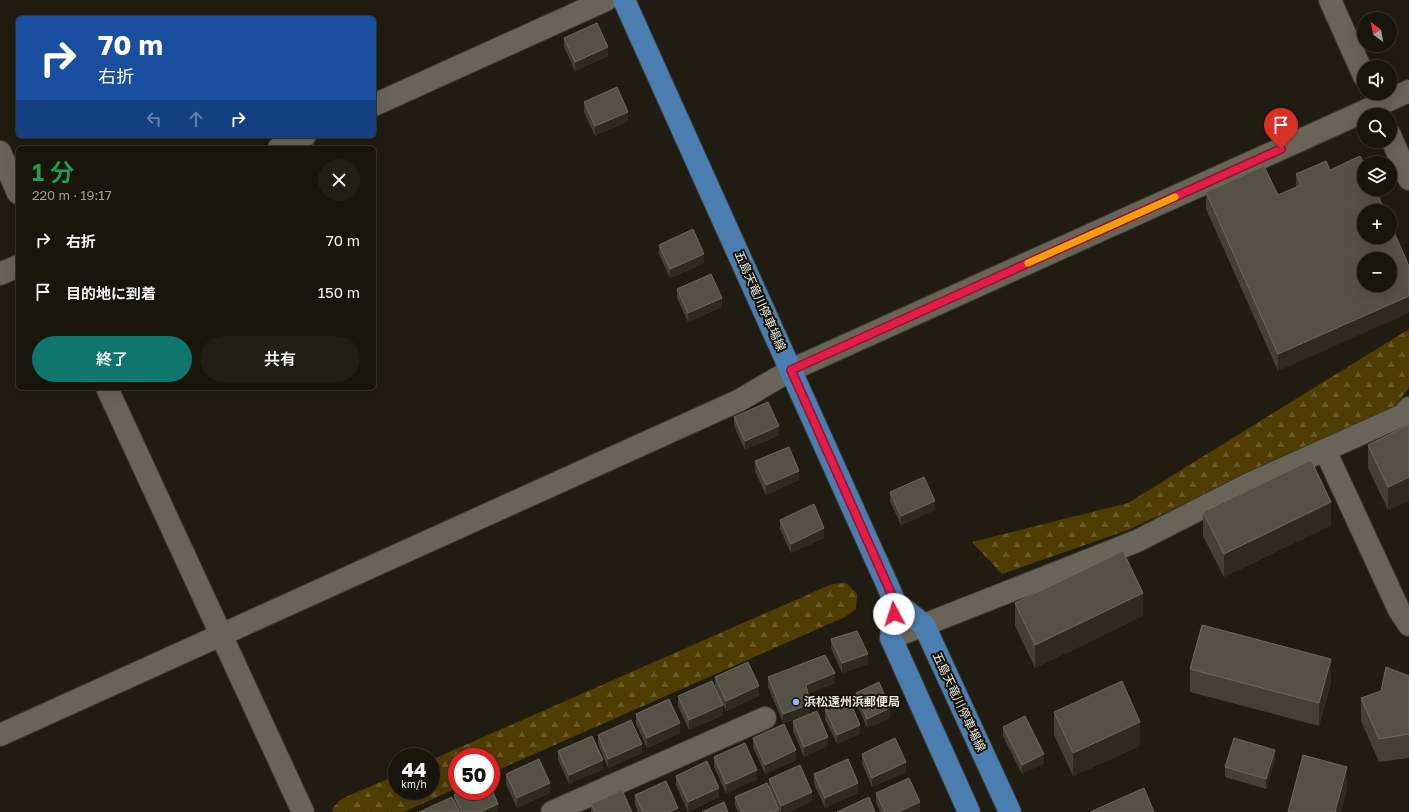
<!DOCTYPE html>
<html lang="ja">
<meta charset="utf-8">
<style>
:root{--surface:#18150d;--page:#211e16;--text:#f1f3f6;--muted:#9f9f9d;--line:#36342e;--accent:#0f766e}
body{margin:0;font-family:"Golos Text","Noto Sans JP",sans-serif;background:var(--page);color:var(--text);height:100vh;display:flex;flex-direction:column;font-size:15px;white-space:nowrap}
*{box-sizing:border-box;margin:0}
p{font-size:13px;color:var(--muted)}
.icon{flex:none;width:22px;height:22px;fill:none;stroke:currentColor;stroke-width:2;stroke-linecap:round;stroke-linejoin:round}
.map{position:relative;flex:1;overflow:hidden}
.panel{position:absolute;left:16px;top:146px;width:360px;height:244px;display:flex;flex-direction:column;background:var(--surface);border-radius:6px;box-shadow:0 4px 16px #0002,0 0 0 1px var(--line)}
.panel>*{flex:none}
.hud{position:absolute;left:16px;top:16px;width:360px;height:122px;border-radius:6px;box-shadow:0 4px 16px #0002,0 0 0 1px var(--line);background:#1a4fa0;color:#fff;overflow:hidden}
.needle{width:26px;rotate:328deg}
.buttons{position:absolute;left:1357px;top:12px;display:grid;gap:8px}
.buttons a{display:grid;place-items:center;width:40px;height:40px;border-radius:50%;background:var(--surface);box-shadow:0 4px 16px #0002,0 0 0 1px var(--line);font-size:20px}
.speed{position:absolute;left:388px;top:748px;display:flex;gap:8px;font-size:20px;font-weight:700;text-align:center}
.speed>*{display:grid;place-content:center;width:52px;height:52px;border-radius:50%;background:var(--surface);box-shadow:0 4px 16px #0002,0 0 0 1px var(--line);line-height:1}
.speed small{font-size:10px;font-weight:400}
.speed .limit{border:6px solid #d22;background:#fff;color:#111}
.pin{position:absolute;display:grid;place-items:center;width:34px;height:34px;color:#fff;margin:-41px -17px;border-radius:50% 50% 50% 0;rotate:-45deg;box-shadow:0 0 4px #0007}
.pin .icon{rotate:45deg}
.me{position:absolute;width:44px;margin:-22px;rotate:355deg;stroke-linejoin:round;filter:drop-shadow(0 0 3px #0008)}
.turn{display:flex;align-items:center;gap:14px;height:84px;padding:0 16px;font-size:18px}
.turn .icon{width:52px;height:52px;stroke-width:2.5}
.turn b{display:block;font-size:28px;line-height:34px}
.lanes{display:flex;align-items:center;height:38px;padding:0 16px;background:#0003;justify-content:center;gap:20px;direction:ltr}
.lanes .off{opacity:.35}
.round{display:grid;place-items:center;flex:none;width:42px;height:42px;border-radius:21px;background:var(--page)}
.headline{display:flex;align-items:center;justify-content:space-between;height:68px;padding:0 16px}
h1{font-size:24px;font-weight:600;line-height:30px;color:#1e9e55}
.action{display:flex;gap:8px;margin-top:auto;padding:8px 16px}
.action a{flex:1;height:46px;border-radius:24px;background:var(--accent);color:#fff;font-size:16px;font-weight:600;line-height:46px;text-align:center}
.action a+a{background:var(--page);color:var(--text)}
ul{padding:0;list-style:none}
li{display:flex;align-items:center;gap:12px;height:52px;padding:0 16px}
li div{flex:1}
li b{display:block;font-size:15px}
li em{font-style:normal}
.map>svg:first-child{display:block}
</style>
<div class="map">
<svg width="1409" height="812" viewBox="0 0 1409 812">
<defs>
<pattern id="forest-firs" width="22" height="20" patternUnits="userSpaceOnUse"><rect width="22" height="20" fill="#4f3d02"/><path d="M5 1l3.5 6h-7zM16 11l3.5 6h-7z" fill="#685926"/></pattern>
</defs>
<rect width="100%" height="100%" fill="#201c11"/>
<g fill="url(#forest-firs)">
<polygon points="1409,329 1409,388 1395,406 1128,530 1002,574 972,542 1128,503"/>
<polygon points="846,583 857,594 856,609 845,617 491,773 491,757 457,757 457,788 404,812 333,812 332,809 341,799 397,775 397,791 431,791 431,760 832,584"/>
</g>
<g fill="none" stroke-linecap="round" stroke-linejoin="round">
<defs>
<g id="minor">
<polyline points="1330,0 1364,76"/>
<polyline points="374,105 606,0"/>
<polyline points="1390,135 1409,179"/>
<polyline points="279,148 305,136"/>
<polyline points="0,152 18,193"/>
<polyline points="0,274 18,266"/>
<polyline points="107,388 303,812"/>
<polyline points="1325,450 1399,610 1409,625"/>
<polyline points="891,638 1137,541 1249,484 1403,415 1409,408"/>
<polyline points="0,735 740,400 791,370 1409,91"/>
<polyline points="552,812 765,718"/>
</g>
<g id="major">
<polyline points="624,0 895,602 924,625 1010,812"/>
<polyline points="895,602 891,638 969,812"/>
</g>
</defs>
<use href="#minor" stroke="#3b3732" stroke-width="24"/>
<use href="#major" stroke="#3b3732" stroke-width="24"/>
<use href="#minor" stroke="#696457" stroke-width="22"/>
<use href="#major" stroke="#4a7eb1" stroke-width="22"/>
</g>
<g fill="#444035">
<polygon points="564,38 608,56 575,71 564,47"/>
<polygon points="584,102 628,121 595,136 584,112"/>
<polygon points="1326,161 1278,371 1206,209 1206,192 1278,195 1296,187 1296,174"/>
<polygon points="659,245 704,263 670,278 659,254"/>
<polygon points="677,289 722,307 688,322 677,298"/>
<polygon points="734,417 779,435 745,450 734,426"/>
<polygon points="1409,425 1409,500 1388,510 1368,468 1368,445"/>
<polygon points="755,461 799,480 766,495 755,471"/>
<polygon points="890,492 935,510 901,525 890,501"/>
<polygon points="1203,512 1331,525 1224,577 1203,536"/>
<polygon points="780,520 824,538 791,553 780,529"/>
<polygon points="1015,603 1143,616 1035,668 1015,626"/>
<polygon points="831,639 868,664 842,673 831,648"/>
<polygon points="1190,669 1331,682 1319,726 1190,692"/>
<polygon points="1409,676 1409,758 1379,762 1361,721 1361,698 1381,691"/>
<polygon points="715,677 759,696 726,711 715,687"/>
<polygon points="768,677 835,683 808,694 810,714 783,723 768,687"/>
<polygon points="856,693 890,718 867,728 856,702"/>
<polygon points="678,696 723,715 689,730 678,706"/>
<polygon points="825,709 860,734 837,744 825,719"/>
<polygon points="1054,712 1140,746 1073,776 1054,735"/>
<polygon points="636,714 680,733 647,748 636,724"/>
<polygon points="793,721 828,746 804,757 793,731"/>
<polygon points="1003,727 1044,763 1022,774 1003,736"/>
<polygon points="598,735 642,753 608,768 598,744"/>
<polygon points="753,738 796,760 765,774 753,747"/>
<polygon points="558,751 603,769 569,784 558,760"/>
<polygon points="862,754 906,772 872,787 862,763"/>
<polygon points="714,757 757,779 726,793 714,767"/>
<polygon points="1275,760 1266,789 1225,777 1225,767"/>
<polygon points="506,774 550,793 517,808 506,784"/>
<polygon points="814,774 858,793 825,808 814,784"/>
<polygon points="676,776 719,797 688,812 676,785"/>
<polygon points="769,779 812,801 789,812 780,812 769,789"/>
<polygon points="876,793 920,811 919,812 880,812 876,802"/>
<polygon points="454,795 498,812 419,812 454,802"/>
<polygon points="635,795 678,812 638,812 635,805"/>
<polygon points="735,797 779,812 738,812 735,806"/>
<polygon points="591,804 632,812 591,812"/>
</g>
<g fill="#2e2a1f">
<polygon points="608,47 608,56 575,71 575,62"/>
<polygon points="628,112 628,121 595,136 595,126"/>
<polygon points="704,254 704,263 670,278 670,269"/>
<polygon points="1409,296 1409,313 1278,371 1278,354"/>
<polygon points="722,298 722,307 688,322 688,313"/>
<polygon points="779,426 779,435 745,450 745,441"/>
<polygon points="799,471 799,480 766,495 766,485"/>
<polygon points="1409,477 1409,500 1388,510 1388,487"/>
<polygon points="935,501 935,510 901,525 901,516"/>
<polygon points="1331,502 1331,525 1224,577 1224,554"/>
<polygon points="824,528 824,538 791,553 791,544"/>
<polygon points="1143,593 1143,616 1035,668 1035,645"/>
<polygon points="868,654 868,664 842,673 842,663"/>
<polygon points="1331,659 1331,682 1319,726 1319,703"/>
<polygon points="835,673 835,683 806,695 806,685"/>
<polygon points="759,686 759,696 726,711 726,701"/>
<polygon points="810,704 810,714 783,723 783,714"/>
<polygon points="723,705 723,715 689,730 689,720"/>
<polygon points="890,708 890,718 867,728 867,719"/>
<polygon points="1140,722 1140,746 1073,776 1073,753"/>
<polygon points="680,723 680,733 647,748 647,738"/>
<polygon points="860,725 860,734 837,744 837,735"/>
<polygon points="828,737 828,746 804,757 804,747"/>
<polygon points="642,744 642,753 608,768 608,759"/>
<polygon points="796,750 796,760 765,774 765,765"/>
<polygon points="1275,750 1275,760 1266,789 1266,779"/>
<polygon points="1044,754 1044,763 1022,774 1022,765"/>
<polygon points="603,760 603,769 569,784 569,775"/>
<polygon points="906,762 906,772 872,787 872,778"/>
<polygon points="1347,767 1347,790 1341,812 1335,812"/>
<polygon points="757,770 757,779 726,793 726,784"/>
<polygon points="550,783 550,793 517,808 517,798"/>
<polygon points="858,783 858,793 825,808 825,798"/>
<polygon points="719,788 719,797 688,812 688,802"/>
<polygon points="812,792 812,801 789,812 781,812 781,806"/>
<polygon points="920,802 920,811 919,812 898,812"/>
<polygon points="498,804 498,812 480,812"/>
<polygon points="678,808 678,812 669,812"/>
</g>
<g fill="#565147" stroke="#6d695f" fill-rule="evenodd">
<polygon points="597,23 608,47 575,62 564,38"/>
<polygon points="617,87 628,112 595,126 584,102"/>
<path d="M1360,156L1364,164V189H1375L1385,211H1364V237H1390V223L1409,266V296L1278,354L1206,192L1264,166L1278,195L1301,185L1296,174L1326,161L1330,170ZM1364,259H1390V285H1364Z"/>
<polygon points="693,229 704,254 670,269 659,245"/>
<polygon points="711,274 722,298 688,313 677,289"/>
<polygon points="768,402 779,426 745,441 734,417"/>
<polygon points="1409,425 1409,477 1388,487 1368,445"/>
<polygon points="789,447 799,471 766,485 755,461"/>
<polygon points="1311,460 1331,502 1224,554 1203,512"/>
<polygon points="924,477 935,501 901,516 890,492"/>
<polygon points="814,504 824,528 791,544 780,520"/>
<polygon points="1123,551 1143,593 1035,645 1015,603"/>
<polygon points="1202,625 1331,659 1319,703 1190,669"/>
<polygon points="857,631 868,654 842,663 831,639"/>
<polygon points="825,655 835,673 806,685 810,704 783,714 768,677"/>
<polygon points="748,662 759,686 726,701 715,677"/>
<polygon points="1386,667 1409,676 1409,734 1379,739 1361,698 1381,691"/>
<polygon points="712,681 723,705 689,720 678,696"/>
<polygon points="1122,681 1140,722 1073,753 1054,712"/>
<polygon points="879,682 890,708 867,719 856,693"/>
<polygon points="669,699 680,723 647,738 636,714"/>
<polygon points="849,699 860,725 837,735 825,709"/>
<polygon points="817,711 828,737 804,747 793,721"/>
<polygon points="1025,716 1044,754 1022,765 1003,727"/>
<polygon points="631,720 642,744 608,759 598,735"/>
<polygon points="784,724 796,750 765,765 753,738"/>
<polygon points="592,736 603,760 569,775 558,751"/>
<polygon points="895,738 906,762 872,778 862,754"/>
<polygon points="1234,738 1275,750 1266,779 1225,767"/>
<polygon points="745,743 757,770 726,784 714,757"/>
<polygon points="1303,755 1347,767 1335,812 1288,812"/>
<polygon points="539,759 550,783 517,798 506,774"/>
<polygon points="848,759 858,783 825,798 814,774"/>
<polygon points="707,761 719,788 688,802 676,776"/>
<polygon points="800,765 812,792 781,806 769,779"/>
<polygon points="909,778 920,802 898,812 885,812 876,793"/>
<polygon points="666,781 678,808 669,812 643,812 635,795"/>
<polygon points="767,783 779,810 774,812 742,812 735,797"/>
<polygon points="491,787 498,804 480,812 462,812 454,795 463,791 491,791"/>
<polygon points="1144,788 1154,812 1090,812"/>
<polygon points="622,790 632,812 595,812 591,804"/>
<polygon points="452,797 459,812 419,812"/>
<polygon points="869,797 875,812 837,812"/>
<polygon points="724,802 728,812 702,812"/>
</g>
<g fill="none" stroke-linecap="round" stroke-linejoin="round">
<defs>
<polyline id="route" points="894,614 895,602 791,370 1281,149"/>
</defs>
<use href="#route" stroke="#92132f" stroke-width="10"/>
<use href="#route" stroke="#e11d48" stroke-width="7"/>
<polyline stroke="#f59e0b" stroke-width="7" points="1028,263 1175,197"/>
</g>
<circle fill="#84bcfb" stroke="#171308" stroke-width="1.5" cx="796" cy="702" r="4"/>
<g text-anchor="middle" stroke-width="4" stroke-linejoin="round" paint-order="stroke">
<g font-size="12" fill="#e8e6de" stroke="#171308">
<text transform="translate(760 301) rotate(66)" y="4">五島天竜川停車場線</text>
<text transform="translate(959 702) rotate(65)" y="4">五島天竜川停車場線</text>
</g>
<g font-size="12" font-weight="bold" fill="#e8e6de" stroke="#171308" text-anchor="start">
<text x="804" y="706">浜松遠州浜郵便局</text>
</g>
</g>
</svg>
<div class="buttons">
<a><svg class="needle" viewBox="-14 -14 28 28"><path d="M0-13l5 13h-10z" fill="#e53935"/><path d="M0 13l5-13h-10z" fill="#9f9f9d"/></svg></a>
<a><svg class="icon" aria-label="sound" viewBox="0 0 24 24"><path d="M4 9h4l5-4v14l-5-4H4zM17 9q2 3 0 6"/></svg></a>
<a><svg class="icon" aria-label="search" viewBox="0 0 24 24"><circle cx="10" cy="10" r="6"/><path d="M15 15l6 6"/></svg></a>
<a><svg class="icon" aria-label="layers" viewBox="0 0 24 24"><path d="M12 4l9 5-9 5-9-5zM3 14l9 5 9-5"/></svg></a>
<a>+</a>
<a>−</a>
</div>
<div class="speed"><div>44<small>km/h</small></div><div class="limit">50</div></div>
<div class="pin" style="left:1281px;top:149px;background:#d93025"><svg class="icon" aria-label="arrive" viewBox="0 0 24 24"><path d="M6 21V4h12l-3 4 3 4H6"/></svg></div>
<svg class="me" style="left:894px;top:614px" viewBox="-20 -20 40 40"><circle r="19" fill="#fff"/><path d="M0-13L10 11 0 6-10 11z" fill="#e11d48"/></svg>
<div class="hud">
<div class="turn"><svg class="icon" aria-label="right" viewBox="0 0 24 24"><path d="M7 20v-9h11M14 6l5 5-5 5"/></svg><div><b>70 m</b>右折</div></div>
<div class="lanes"><svg class="icon off" aria-label="left" viewBox="0 0 24 24"><path d="M17 20v-9H6M10 6l-5 5 5 5"/></svg><svg class="icon off" aria-label="ahead" viewBox="0 0 24 24"><path d="M12 20V5M6 11l6-6 6 6"/></svg><svg class="icon" aria-label="right" viewBox="0 0 24 24"><path d="M7 20v-9h11M14 6l5 5-5 5"/></svg></div>
</div>
<section class="panel">
<div class="headline"><div><h1>1 分</h1><p>220 m · 19:17</p></div><a class="round"><svg class="icon" aria-label="close" viewBox="0 0 24 24"><path d="M6 6l12 12M18 6L6 18"/></svg></a></div>
<ul>
<li><svg class="icon" aria-label="right" viewBox="0 0 24 24"><path d="M7 20v-9h11M14 6l5 5-5 5"/></svg><div><b>右折</b></div><em>70 m</em></li>
<li><svg class="icon" aria-label="arrive" viewBox="0 0 24 24"><path d="M6 21V4h12l-3 4 3 4H6"/></svg><div><b>目的地に到着</b></div><em>150 m</em></li>
</ul>
<div class="action"><a>終了</a><a>共有</a></div>
</section>
</div>
